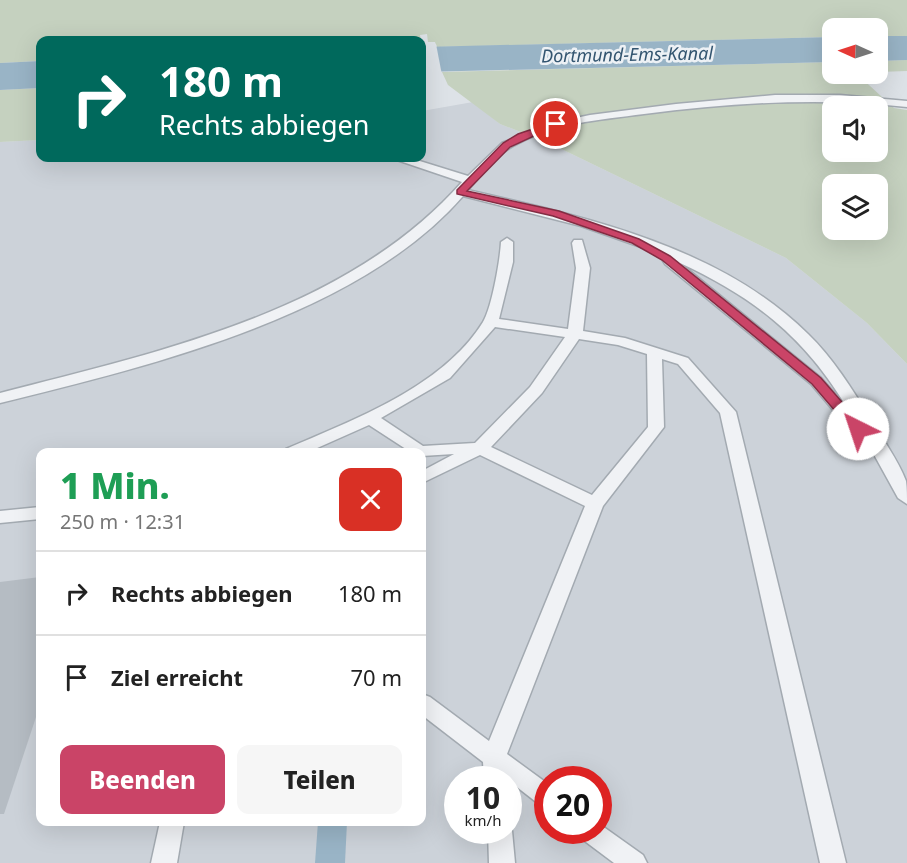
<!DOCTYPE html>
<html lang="de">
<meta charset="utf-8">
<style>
:root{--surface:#fff;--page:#f6f6f6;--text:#222;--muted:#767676;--line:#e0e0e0;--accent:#ca4467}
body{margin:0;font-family:"Noto Sans",sans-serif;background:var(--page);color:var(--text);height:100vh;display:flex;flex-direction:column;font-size:22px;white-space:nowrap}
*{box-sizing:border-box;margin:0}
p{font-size:20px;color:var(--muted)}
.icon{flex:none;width:33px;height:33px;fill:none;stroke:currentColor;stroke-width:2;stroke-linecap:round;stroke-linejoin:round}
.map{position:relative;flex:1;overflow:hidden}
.drawer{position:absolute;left:36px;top:448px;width:390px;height:378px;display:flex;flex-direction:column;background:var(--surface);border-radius:12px;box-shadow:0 6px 24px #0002}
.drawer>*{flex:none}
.guide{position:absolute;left:36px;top:36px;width:390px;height:126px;border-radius:12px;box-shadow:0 6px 24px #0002;background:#00695c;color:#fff;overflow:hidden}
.needle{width:39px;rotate:273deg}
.tools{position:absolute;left:822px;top:18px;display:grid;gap:12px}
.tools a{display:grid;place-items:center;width:66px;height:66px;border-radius:12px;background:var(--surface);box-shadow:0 6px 24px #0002;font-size:30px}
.speed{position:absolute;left:444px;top:766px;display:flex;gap:12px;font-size:30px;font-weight:700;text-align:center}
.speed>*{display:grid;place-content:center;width:78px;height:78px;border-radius:50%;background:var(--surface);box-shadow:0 6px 24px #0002;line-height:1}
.speed small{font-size:15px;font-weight:400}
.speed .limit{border:9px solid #d22;background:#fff;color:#111}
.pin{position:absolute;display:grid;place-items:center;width:51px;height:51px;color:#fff;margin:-26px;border:3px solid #fff;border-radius:50%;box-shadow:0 2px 6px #0007}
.me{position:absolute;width:66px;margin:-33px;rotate:319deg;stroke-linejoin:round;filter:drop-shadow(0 0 4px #0008)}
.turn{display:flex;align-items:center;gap:21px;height:126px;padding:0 24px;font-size:27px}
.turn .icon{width:78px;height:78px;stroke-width:2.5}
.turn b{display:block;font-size:42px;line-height:51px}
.round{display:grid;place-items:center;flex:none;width:63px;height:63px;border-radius:12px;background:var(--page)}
.headline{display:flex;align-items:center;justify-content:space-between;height:102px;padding:0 24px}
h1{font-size:36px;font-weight:800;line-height:45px;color:#1e9e55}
.action{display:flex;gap:12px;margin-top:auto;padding:12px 24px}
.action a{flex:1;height:69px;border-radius:12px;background:var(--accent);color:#fff;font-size:24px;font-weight:800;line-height:69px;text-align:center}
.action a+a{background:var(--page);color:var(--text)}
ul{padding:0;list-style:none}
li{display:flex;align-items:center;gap:18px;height:84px;padding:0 24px;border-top:2px solid var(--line)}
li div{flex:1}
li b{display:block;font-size:22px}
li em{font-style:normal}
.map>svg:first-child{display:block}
</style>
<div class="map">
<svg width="907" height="863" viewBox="0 0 907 863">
<rect width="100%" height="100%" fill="#dde2e7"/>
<path fill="#ccd2d9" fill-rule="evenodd" d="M473,102L500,124L549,143L786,258L867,323L907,364V863H0V142L40,140V158H422V111ZM40,453H422V822H40ZM458,780H508V831H458ZM548,780H598V831H548Z"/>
<g fill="#c5d1bf" fill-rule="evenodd">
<polygon points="0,0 907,0 907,36 878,36 878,28 832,28 832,37 437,47 435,42 428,42 427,34 420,35 421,40 40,40 40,61 0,63"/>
<polygon points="907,60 907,71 878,72 878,61"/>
<path d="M832,62V74H857L894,108L907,110V364L867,323L786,258L549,143L500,124L448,85L442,72ZM832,106H878V152H832ZM832,184H878V230H832Z"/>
<polygon points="40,88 40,140 0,142 0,90"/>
</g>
<g fill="#99b4c6">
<polygon points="878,36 907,36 907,60 878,61"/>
<polygon points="832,37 832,62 422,72 422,47"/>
<polygon points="40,61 40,88 0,90 0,63"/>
<polygon points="318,822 347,822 345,863 315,863"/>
</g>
<polygon fill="#dde2e7" points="422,44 436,44 442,75 426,75"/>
<polygon fill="#b5bcc3" points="40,577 40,705 4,814 0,814 0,582"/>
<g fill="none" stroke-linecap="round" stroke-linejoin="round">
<defs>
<g id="lane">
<path d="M775,95H840L907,101V107C818,97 733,103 644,114C599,120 553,123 513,146C495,156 481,175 468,190C585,217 719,246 808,334C833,358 852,389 870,418C882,438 898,460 906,481C907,488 907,497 907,504L898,498L861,431L850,430L811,384L665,264L663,261L669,257L581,226L463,196C359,316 149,366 0,403V393C161,351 347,312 462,182L397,160L396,158H410L468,176L502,143L552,123L590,115L676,104ZM680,263C753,297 804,336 846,406L821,378Z"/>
<path d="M507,238L513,242V262L499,319L568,329L576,268L572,243L574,240H582L590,268L583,331L625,338L688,358L736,412L846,863H820L720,413L678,364L662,359L664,427L603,506L507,754L548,784V808L540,805L508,780H484L483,762L422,715V694L430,697L489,741L585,506L480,455L422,483V471L454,454L422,456V453H412L369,425L306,453H284L286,449C353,420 443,387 483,322C492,307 500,260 501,242ZM495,327L565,337L530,387L475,443L423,446L381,418L450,378ZM579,339L618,345L647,354L648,427L592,495L491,447L542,393Z"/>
<polygon points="40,507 40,519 0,523 0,511"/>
<polygon points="160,822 184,822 177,863 151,863"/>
<polygon points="508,823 512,831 515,863 489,863 488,831 508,831"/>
<polygon points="598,823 643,855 647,863 614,863 582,839 579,831 598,831"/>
</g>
</defs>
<use href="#lane" stroke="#a3aab1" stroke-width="3"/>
<use href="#lane" fill="#f0f2f5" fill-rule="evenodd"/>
</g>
<polygon fill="#ca4467" stroke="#832c43" stroke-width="1.5" points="553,122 560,124 510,147 467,191 559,211 639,239 670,256 821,378 863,426 863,432 853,432 812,384 662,260 632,243 553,216 457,194 457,190 503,143 518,134"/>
<g text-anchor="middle" stroke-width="5" stroke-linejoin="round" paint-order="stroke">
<g font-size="18" font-style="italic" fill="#335570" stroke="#edf1f5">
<text transform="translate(627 55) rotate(-1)" y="6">Dortmund-Ems-Kanal</text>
</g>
</g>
</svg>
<div class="tools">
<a><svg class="needle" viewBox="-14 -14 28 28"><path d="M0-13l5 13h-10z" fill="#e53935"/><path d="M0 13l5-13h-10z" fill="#767676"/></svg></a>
<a><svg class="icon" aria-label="sound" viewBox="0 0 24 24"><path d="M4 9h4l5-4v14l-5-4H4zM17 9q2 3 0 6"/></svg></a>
<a><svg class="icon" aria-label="layers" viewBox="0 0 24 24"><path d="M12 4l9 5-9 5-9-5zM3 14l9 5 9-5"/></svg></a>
</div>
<div class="speed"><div>10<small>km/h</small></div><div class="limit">20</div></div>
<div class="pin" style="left:556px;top:124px;background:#d93025"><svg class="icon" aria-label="arrive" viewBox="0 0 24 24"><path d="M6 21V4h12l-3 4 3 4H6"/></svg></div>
<svg class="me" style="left:858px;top:429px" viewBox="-20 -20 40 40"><circle r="19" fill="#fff"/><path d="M0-13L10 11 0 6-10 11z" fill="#ca4467"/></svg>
<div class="guide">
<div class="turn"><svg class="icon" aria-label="right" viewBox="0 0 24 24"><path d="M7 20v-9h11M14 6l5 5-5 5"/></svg><div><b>180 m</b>Rechts abbiegen</div></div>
</div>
<section class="drawer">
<div class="headline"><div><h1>1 Min.</h1><p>250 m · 12:31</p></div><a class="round" style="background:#d93025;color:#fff"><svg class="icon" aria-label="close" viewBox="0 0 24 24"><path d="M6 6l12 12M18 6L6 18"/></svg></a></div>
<ul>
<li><svg class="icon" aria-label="right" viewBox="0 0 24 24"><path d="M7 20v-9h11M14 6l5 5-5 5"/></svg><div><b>Rechts abbiegen</b></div><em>180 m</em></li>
<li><svg class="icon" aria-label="arrive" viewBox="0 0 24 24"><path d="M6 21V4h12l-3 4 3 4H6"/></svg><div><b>Ziel erreicht</b></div><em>70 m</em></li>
</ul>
<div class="action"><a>Beenden</a><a>Teilen</a></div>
</section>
</div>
